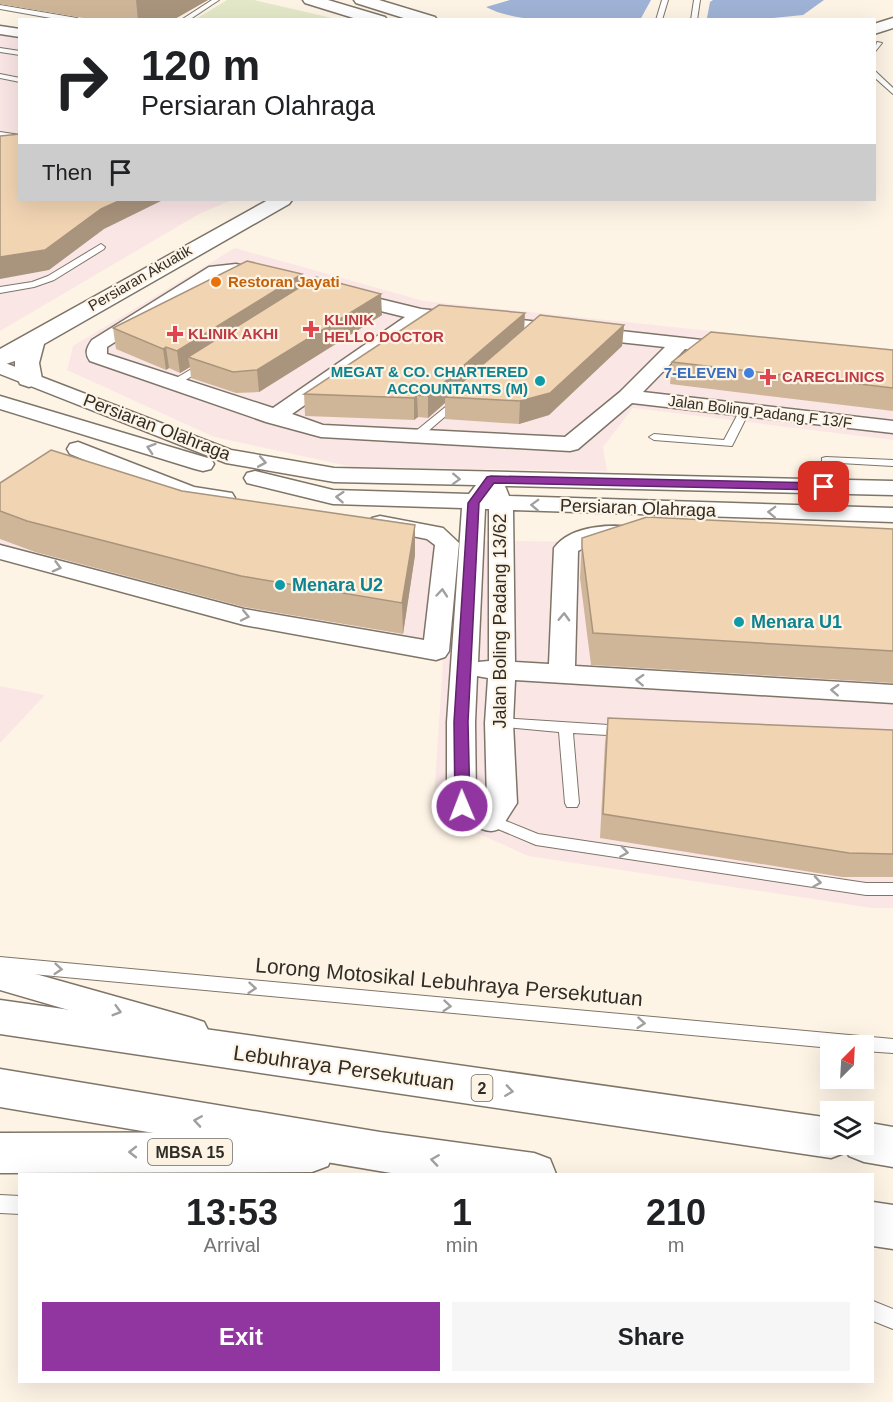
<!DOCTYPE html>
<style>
:root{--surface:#fff;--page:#f6f6f6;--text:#202124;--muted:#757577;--accent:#9136a0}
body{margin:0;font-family:Arial,sans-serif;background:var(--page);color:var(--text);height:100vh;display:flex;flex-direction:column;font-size:22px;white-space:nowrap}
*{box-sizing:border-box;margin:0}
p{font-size:20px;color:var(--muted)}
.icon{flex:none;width:33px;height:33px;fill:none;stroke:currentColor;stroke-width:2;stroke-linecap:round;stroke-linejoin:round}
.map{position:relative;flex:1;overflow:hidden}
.drawer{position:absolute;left:18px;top:1173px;width:856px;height:210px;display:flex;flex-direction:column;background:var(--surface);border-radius:0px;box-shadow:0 6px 24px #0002}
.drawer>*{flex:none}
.top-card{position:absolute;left:18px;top:18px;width:858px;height:183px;border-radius:0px;box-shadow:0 6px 24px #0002;background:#fff;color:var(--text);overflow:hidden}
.needle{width:39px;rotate:24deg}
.tools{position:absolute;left:820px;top:1035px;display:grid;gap:12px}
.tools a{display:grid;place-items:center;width:54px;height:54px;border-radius:0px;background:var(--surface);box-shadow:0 6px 24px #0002;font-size:30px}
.pin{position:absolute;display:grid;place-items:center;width:51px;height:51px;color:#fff;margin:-26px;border-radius:12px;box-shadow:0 3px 9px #0006}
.me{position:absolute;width:66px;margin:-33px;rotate:359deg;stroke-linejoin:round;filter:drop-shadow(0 0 4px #0008)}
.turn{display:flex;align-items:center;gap:21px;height:126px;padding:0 24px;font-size:27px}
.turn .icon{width:78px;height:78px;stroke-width:2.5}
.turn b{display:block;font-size:42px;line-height:51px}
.then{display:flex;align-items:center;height:57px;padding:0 24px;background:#0003;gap:12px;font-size:22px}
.eta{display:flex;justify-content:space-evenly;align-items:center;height:102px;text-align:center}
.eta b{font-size:36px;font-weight:700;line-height:42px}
.primary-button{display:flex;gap:12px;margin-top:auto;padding:12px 24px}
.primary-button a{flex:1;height:69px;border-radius:0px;background:var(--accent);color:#fff;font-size:24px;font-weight:700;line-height:69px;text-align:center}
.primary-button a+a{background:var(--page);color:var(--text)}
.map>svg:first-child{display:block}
</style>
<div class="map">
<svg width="893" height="1402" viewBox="0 0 893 1402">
<rect width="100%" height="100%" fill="#fef4e6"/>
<g fill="#fbe6e6">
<polygon points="0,31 19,35 20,200 232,200 199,214 0,331"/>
<polygon points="235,248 424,301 893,350 893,440 633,408 603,447 607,471 353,467 214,437 67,370 73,346"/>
<polygon points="178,501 423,540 683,543 893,555 893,908 872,908 528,856 433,813 443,661 215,618 0,558 0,513"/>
<polygon points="0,686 45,695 0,743"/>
</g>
<polygon fill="#e3e9c8" points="227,0 254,0 336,19 196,19"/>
<g fill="#9fb3d6">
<path d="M510,0H651L640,20C597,20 523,27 486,7Z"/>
<polygon points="713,0 824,0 803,15 763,19 714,20 707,18 710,2"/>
</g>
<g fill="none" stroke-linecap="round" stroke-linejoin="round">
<defs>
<g id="lane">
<polygon points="212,0 219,0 189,20 181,20"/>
<polygon points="662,0 668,0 662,20 656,20"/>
<polygon points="694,0 700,0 697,20 691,20"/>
<polygon points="0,5 77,18 80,20 62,20 0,9"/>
<polygon points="877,42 882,43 874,53"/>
<polygon points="0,48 20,51 20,55 0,52"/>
<polygon points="874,70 893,88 893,94 874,77"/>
<polygon points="0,74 20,78 20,82 0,78"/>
<polygon points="0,132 20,135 20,139 0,136"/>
<polygon points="101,244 105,247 104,249 54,280 34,287 0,293 0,287 32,282 48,276"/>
<polygon points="205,361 210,364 209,366 177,385 169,385 168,383"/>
<polygon points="459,396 464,399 463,401 419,439 411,439 411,435"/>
<polygon points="745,407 750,410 732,446 654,440 649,437 654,434 724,440 740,410"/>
<polygon points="826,457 893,460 893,466 822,462 822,458"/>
<polygon points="499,718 624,726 631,731 624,736 573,733 579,803 577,807 567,807 565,803 559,732 494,726 492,723"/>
<polygon points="491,815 538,834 866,883 893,883 893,895 866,895 536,845 486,824 484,820 486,816"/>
<polygon points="0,957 893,1039 893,1053 864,1051 864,1046 831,1046 831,1048 0,971"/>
<polygon points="0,1195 20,1196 20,1214 0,1213"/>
<polygon points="873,1301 893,1309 893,1329 873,1321"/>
</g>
<g id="street">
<polygon points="0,26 20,29 20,37 0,34"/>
<path d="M236,264L273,273L275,277L273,281C260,284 236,275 219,276L107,347V354L273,408L405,317L340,301L338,297L340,293L347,291L421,309L738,344L741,348L738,352L731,354L685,349L643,392L893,421V433L632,403L578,449L570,451L321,437L266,422L90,361C84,353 87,347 92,340L209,267ZM425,321L665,347L620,392L565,437L323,425L292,414Z"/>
<path d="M0,361L231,450L334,468L893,481V495L505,486L509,496L893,508V522L513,510L515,662L549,664L554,548C571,524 617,523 642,529L646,534L642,539L598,541L578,551L575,666L893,685V703L515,680L513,723L517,803L501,828C498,829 495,831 491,831C480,831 453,815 447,806V722L462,508L333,504L247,483L244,478L247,473L255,471L333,490L469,494L476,485L334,482L226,463L0,374ZM485,509H489V661L478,662ZM477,676L488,678L485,723L487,802L486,805L476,800L475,722Z"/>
<polygon points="0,396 211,459 214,464 211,469 203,471 195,469 0,409"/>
<path d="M78,442L194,487L232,493L235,498L232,503C194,512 108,469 70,454L67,449L70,444Z"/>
<polygon points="380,516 443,528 459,543 449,651 445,657 436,660 244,625 0,559 0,545 244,609 424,640 435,545 427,539 372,528 368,523 372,518"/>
<polygon points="0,964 192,1018 204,1022 209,1032 204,1042 192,1046 0,990"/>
</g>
<polygon id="secondary" points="268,200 292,200 289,204 44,344 39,363 42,379 38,384 29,387 20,384 15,373 15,361 0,366 0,349"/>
<g id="primary">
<polygon points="303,0 328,0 385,17 387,20 360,20 305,3"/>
<polygon points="354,0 379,0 435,17 437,20 410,20 356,3"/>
<polygon points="893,18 893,28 874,34 874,24"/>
<polygon points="312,1132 328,1138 334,1152 328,1166 312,1172 0,1173 0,1133"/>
</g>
<g id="highway">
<polygon points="0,1000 831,1118 831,1144 864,1144 864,1122 893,1127 893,1167 864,1162 849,1156 847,1152 831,1158 0,1034"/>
<polygon points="0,1069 380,1132 534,1153 550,1159 556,1174 397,1174 0,1107"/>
<polygon points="873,1202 893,1205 893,1249 873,1246"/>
</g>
</defs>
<use href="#lane" stroke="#7e7568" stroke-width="2"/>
<use href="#street" stroke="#7e7568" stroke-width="3"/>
<use href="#secondary" stroke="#7e7568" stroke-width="3"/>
<use href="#primary" stroke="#7e7568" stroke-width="3"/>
<use href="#highway" stroke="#7e7568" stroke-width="3"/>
<use href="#lane" fill="#fff" fill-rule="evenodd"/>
<use href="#street" fill="#fff" fill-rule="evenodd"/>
<use href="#secondary" fill="#fff" fill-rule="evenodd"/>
<use href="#primary" fill="#fff" fill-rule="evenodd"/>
<use href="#highway" fill="#fff" fill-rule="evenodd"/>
</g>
<g fill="#cfb699">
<polygon points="0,0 208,0 173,20 95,20 0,4"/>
<polygon points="302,274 303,286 382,315 259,392 236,393 191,378 190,367 180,373 169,368 166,370 116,349 113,328"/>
<polygon points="624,325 622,346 549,415 519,424 445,419 445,403 428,418 418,417 414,420 305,416 304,394 525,328"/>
<polygon points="893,350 893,411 670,384 672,362"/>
<polygon points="0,483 182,491 415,555 403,634 244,607 35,552 0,539"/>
<polygon points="893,529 893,683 591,665 580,578 582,538"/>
<polygon points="608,718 893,730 893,877 842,877 600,838 605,742"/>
</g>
<g fill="#a9947d">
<polygon points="136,0 208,0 173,20 138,20"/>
<polygon points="110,200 163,200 104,229 49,270 0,279 0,257"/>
<polygon points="302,274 304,295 188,357 190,367 180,373 177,351"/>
<polygon points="381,294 382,315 259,392 257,370"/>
<polygon points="525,313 524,334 445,397 445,403 428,418 428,396"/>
<polygon points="624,325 622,346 549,415 519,424 520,401"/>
<polygon points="166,347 169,368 166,370 163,349"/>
<polygon points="417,395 418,417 414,420 414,398"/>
<polygon points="415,525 415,555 403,634 402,603"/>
</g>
<g fill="#f1d4b2" stroke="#a9947d" stroke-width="1.5">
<polygon points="20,134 20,200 121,200 101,209 45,250 0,257 0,136"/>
<polygon points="247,261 302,274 177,351 166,347 163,349 113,328"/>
<polygon points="316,277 381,294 257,370 233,372 188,357"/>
<polygon points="439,305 525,313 428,396 417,395 414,398 304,394"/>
<polygon points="540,315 624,325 550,393 520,401 445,397"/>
<polygon points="711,332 893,350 893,388 672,362"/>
<polygon points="51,450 182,491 415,525 402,603 241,576 27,521 0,511 0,483"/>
<polygon points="647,517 893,529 893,651 593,633 582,547 582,538"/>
<polygon points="608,718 893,730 893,854 849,853 603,814"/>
</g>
<defs><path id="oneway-chevron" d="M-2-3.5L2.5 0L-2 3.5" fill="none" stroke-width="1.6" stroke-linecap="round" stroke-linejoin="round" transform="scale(1.5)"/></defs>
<g stroke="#a2a09e">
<use href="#oneway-chevron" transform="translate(151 448) rotate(-162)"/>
<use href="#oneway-chevron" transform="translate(262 462) rotate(10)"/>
<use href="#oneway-chevron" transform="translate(456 479) rotate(2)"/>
<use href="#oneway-chevron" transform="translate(340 497) rotate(-176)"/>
<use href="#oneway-chevron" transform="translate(535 505) rotate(-178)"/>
<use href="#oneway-chevron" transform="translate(772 512) rotate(-178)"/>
<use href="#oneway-chevron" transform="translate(57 567) rotate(15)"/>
<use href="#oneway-chevron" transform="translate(442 593) rotate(-85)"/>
<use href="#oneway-chevron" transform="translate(245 616) rotate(12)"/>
<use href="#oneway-chevron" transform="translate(564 617) rotate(-88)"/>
<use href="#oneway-chevron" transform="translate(640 680) rotate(-177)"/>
<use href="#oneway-chevron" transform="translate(835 690) rotate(-177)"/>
<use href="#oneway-chevron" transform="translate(624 852) rotate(9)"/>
<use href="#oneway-chevron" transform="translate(817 882) rotate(9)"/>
<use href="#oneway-chevron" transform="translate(58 969) rotate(5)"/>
<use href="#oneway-chevron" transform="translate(252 988) rotate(5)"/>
<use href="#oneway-chevron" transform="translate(447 1006) rotate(5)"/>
<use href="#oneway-chevron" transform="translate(117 1011) rotate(16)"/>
<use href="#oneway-chevron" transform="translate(641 1023) rotate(5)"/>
<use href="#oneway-chevron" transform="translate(509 1091) rotate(8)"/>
<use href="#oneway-chevron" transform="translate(198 1121) rotate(-171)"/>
<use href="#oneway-chevron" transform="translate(133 1152) rotate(180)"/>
<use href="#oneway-chevron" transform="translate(435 1160) rotate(-172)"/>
</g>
<polygon fill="#9136a0" stroke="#5e2368" stroke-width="1.5" points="491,476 824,483 830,487 824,490 494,483 479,503 468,722 470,806 468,809 457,809 455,806 454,722 468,503 487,477"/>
<circle fill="#e8710a" stroke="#fef4e6" stroke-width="2" cx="216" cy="282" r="6"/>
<g fill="#e0444e" stroke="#fef4e6" stroke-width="2">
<path d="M308 320h6v6h6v6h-6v6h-6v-6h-6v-6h6z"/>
<path d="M172 325h6v6h6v6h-6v6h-6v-6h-6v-6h6z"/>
<path d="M765 368h6v6h6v6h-6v6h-6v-6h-6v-6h6z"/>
</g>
<circle fill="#3f7fe0" stroke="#fef4e6" stroke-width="2" cx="749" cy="373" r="6"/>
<g fill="#0f9aa8" stroke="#fef4e6" stroke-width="2">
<circle cx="540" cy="381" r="6"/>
<circle cx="280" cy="585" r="6"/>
<circle cx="739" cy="622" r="6"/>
</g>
<g text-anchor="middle" stroke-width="4.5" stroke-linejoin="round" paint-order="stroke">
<g font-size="15" fill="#302d27" stroke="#fef4e6">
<text transform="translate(140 278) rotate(-30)" y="5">Persiaran Akuatik</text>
<text transform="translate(760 412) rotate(7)" y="5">Jalan Boling Padang F 13/F</text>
</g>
<g font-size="15" font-weight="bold" fill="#c56008" stroke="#fef4e6" text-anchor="start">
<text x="228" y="287">Restoran Jayati</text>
</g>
<g font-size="15" font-weight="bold" fill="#be3a42" stroke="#fef4e6" text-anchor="start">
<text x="324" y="325">KLINIK<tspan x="324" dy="17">HELLO DOCTOR</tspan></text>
<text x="188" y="339">KLINIK AKHI</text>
<text x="782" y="382">CARECLINICS</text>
</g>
<g font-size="15" font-weight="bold" fill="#0d838f" stroke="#fef4e6" text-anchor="end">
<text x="528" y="377">MEGAT &amp; CO. CHARTERED<tspan x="528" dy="17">ACCOUNTANTS (M)</tspan></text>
</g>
<g font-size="15" font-weight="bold" fill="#366cbe" stroke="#fef4e6" text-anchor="end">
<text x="737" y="378">7-ELEVEN</text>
</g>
<g fill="#fef4e6" stroke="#6e6960" stroke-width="1.5">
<rect x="471.5" y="1075" width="21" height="26" rx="4.5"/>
<rect x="148" y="1139" width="84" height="26" rx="4.5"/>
</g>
<g font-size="16" font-weight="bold" fill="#302d27">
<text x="482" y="1094">2</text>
<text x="190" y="1158">MBSA 15</text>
</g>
<g font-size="18" fill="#302d27" stroke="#fef4e6">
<text transform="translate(157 427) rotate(21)" y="6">Persiaran Olahraga</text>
<text transform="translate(638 508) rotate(2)" y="6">Persiaran Olahraga</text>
<text transform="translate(500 621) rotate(-90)" y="6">Jalan Boling Padang 13/62</text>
</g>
<g font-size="18" font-weight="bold" fill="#0d838f" stroke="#fef4e6" text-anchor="start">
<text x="292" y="591">Menara U2</text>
<text x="751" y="628">Menara U1</text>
</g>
<g font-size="21" fill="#302d27" stroke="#fef4e6">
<text transform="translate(449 982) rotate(5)" y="7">Lorong Motosikal Lebuhraya Persekutuan</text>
<text transform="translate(344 1068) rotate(8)" y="7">Lebuhraya Persekutuan</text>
</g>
</g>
</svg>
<div class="tools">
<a><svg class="needle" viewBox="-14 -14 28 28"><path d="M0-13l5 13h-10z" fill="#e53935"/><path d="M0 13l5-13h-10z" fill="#757577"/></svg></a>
<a><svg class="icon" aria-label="layers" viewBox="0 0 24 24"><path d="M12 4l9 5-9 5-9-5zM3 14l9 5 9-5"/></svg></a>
</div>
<div class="pin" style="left:824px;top:487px;background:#d93025"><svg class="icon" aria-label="arrive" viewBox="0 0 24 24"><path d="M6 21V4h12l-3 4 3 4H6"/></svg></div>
<svg class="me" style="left:462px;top:806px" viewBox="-20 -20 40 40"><circle r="17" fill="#9136a0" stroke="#fff" stroke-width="3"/><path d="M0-11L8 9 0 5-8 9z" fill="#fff"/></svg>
<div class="top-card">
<div class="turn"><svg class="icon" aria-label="right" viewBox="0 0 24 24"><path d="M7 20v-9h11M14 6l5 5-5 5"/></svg><div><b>120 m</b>Persiaran Olahraga</div></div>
<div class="then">Then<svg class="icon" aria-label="arrive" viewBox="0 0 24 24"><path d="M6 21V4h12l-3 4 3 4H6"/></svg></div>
</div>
<section class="drawer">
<div class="eta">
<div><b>13:53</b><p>Arrival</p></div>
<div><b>1</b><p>min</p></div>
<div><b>210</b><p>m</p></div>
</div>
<div class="primary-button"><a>Exit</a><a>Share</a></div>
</section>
</div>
